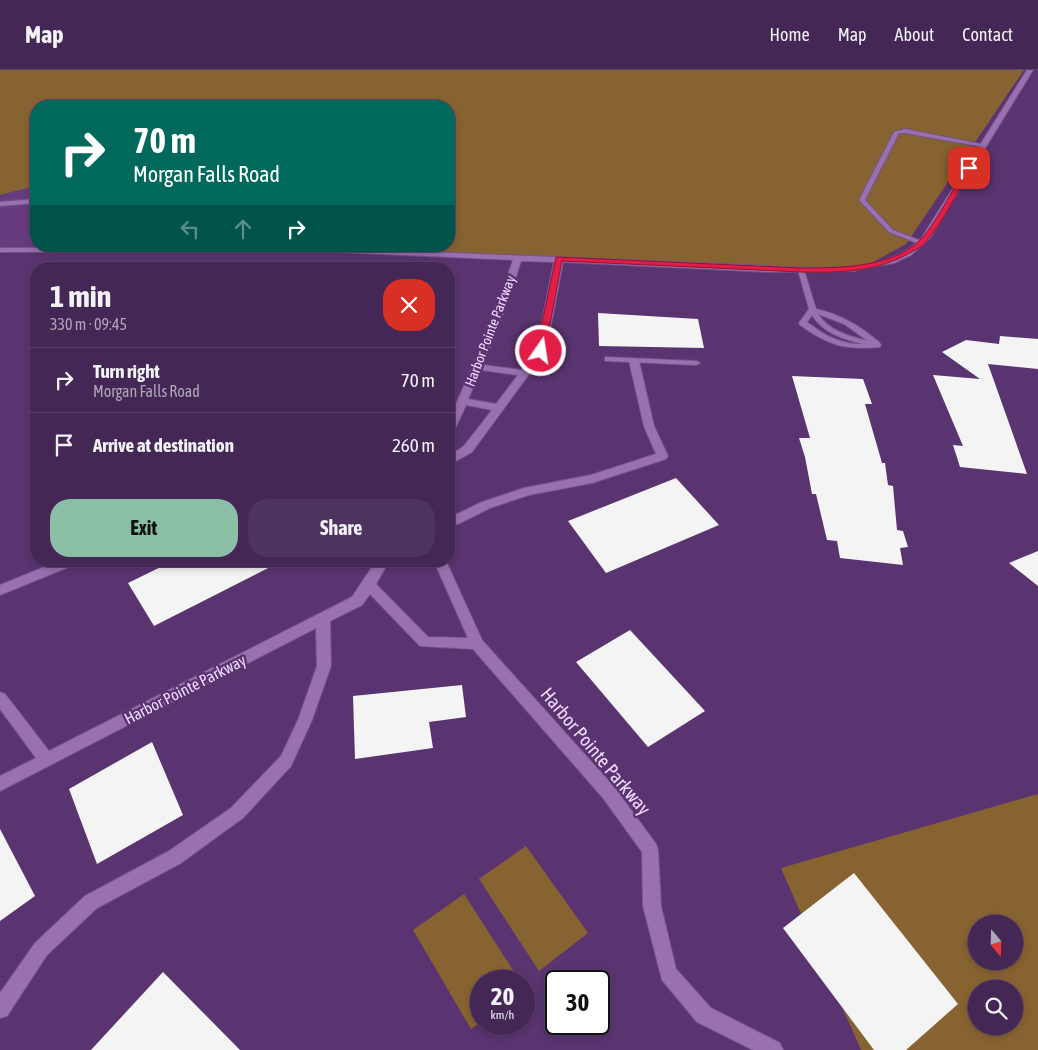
<!DOCTYPE html>
<meta charset="utf-8">
<style>
:root{--surface:#442754;--page:#4e335e;--text:#f1f3f6;--muted:#afa5b8;--line:#5c446b;--accent:#8abfa5}
body{margin:0;font-family:"Asap Condensed",sans-serif;background:var(--page);color:var(--text);height:100vh;display:flex;flex-direction:column;font-size:19px;white-space:nowrap}
*{box-sizing:border-box;margin:0}
p{font-size:16px;color:var(--muted)}
.icon{flex:none;width:28px;height:28px;fill:none;stroke:currentColor;stroke-width:2;stroke-linecap:round;stroke-linejoin:round}
.map{position:relative;flex:1;overflow:hidden}
.panel{position:absolute;left:30px;top:192px;width:425px;height:305px;display:flex;flex-direction:column;background:var(--surface);border-radius:20px;box-shadow:0 2px 8px #0003,0 0 0 1px var(--line)}
.panel>*{flex:none}
.hud{position:absolute;left:30px;top:30px;width:425px;height:152px;border-radius:20px;box-shadow:0 2px 8px #0003,0 0 0 1px var(--line);background:#00695c;color:#fff;overflow:hidden}
.needle{width:32px;rotate:161deg}
.buttons{position:absolute;left:968px;top:845px;display:grid;gap:10px}
.buttons a{display:grid;place-items:center;width:55px;height:55px;border-radius:50%;background:var(--surface);box-shadow:0 2px 8px #0003,0 0 0 1px var(--line);font-size:25px}
.speed{position:absolute;left:470px;top:900px;display:flex;gap:10px;font-size:25px;font-weight:700;text-align:center}
.speed>*{display:grid;place-content:center;width:65px;height:65px;border-radius:50%;background:var(--surface);box-shadow:0 2px 8px #0003,0 0 0 1px var(--line);line-height:1}
.speed small{font-size:12px;font-weight:400}
.speed .limit{border:2px solid #111;border-radius:8px;background:#fff;color:#111}
.pin{position:absolute;display:grid;place-items:center;width:42px;height:42px;color:#fff;margin:-21px;border-radius:10px;box-shadow:0 2px 8px #0006}
.me{position:absolute;width:55px;margin:-28px;rotate:13deg;stroke-linejoin:round;filter:drop-shadow(0 0 4px #0008)}
.turn{display:flex;align-items:center;gap:18px;height:105px;padding:0 20px;font-size:22px}
.turn .icon{width:65px;height:65px;stroke-width:2.5}
.turn b{display:block;font-size:35px;line-height:42px}
.lanes{display:flex;align-items:center;height:48px;padding:0 20px;background:#0003;justify-content:center;gap:25px;direction:ltr}
.lanes .off{opacity:.35}
.round{display:grid;place-items:center;flex:none;width:52px;height:52px;border-radius:20px;background:var(--page)}
.head{display:flex;align-items:center;justify-content:space-between;height:85px;padding:0 20px}
h1{font-size:30px;font-weight:700;line-height:38px}
.action{display:flex;gap:10px;margin-top:auto;padding:10px 20px}
.action a{flex:1;height:58px;border-radius:20px;background:var(--accent);color:#111;font-size:20px;font-weight:700;line-height:58px;text-align:center}
.action a+a{background:var(--page);color:var(--text)}
ul{padding:0;list-style:none}
li{display:flex;align-items:center;gap:15px;height:65px;padding:0 20px;border-top:1px solid var(--line)}
li div{flex:1}
li b{display:block;font-size:19px}
li em{font-style:normal}
header{display:flex;align-items:center;gap:30px;box-sizing:border-box;height:70px;padding:0 25px;background:var(--surface);border-bottom:1px solid var(--line)}
header strong{font-size:24px}
nav{display:flex;gap:28px;margin-inline-start:auto;font-size:18px}
.map>svg:first-child{display:block}
</style>
<header>
<strong>Map</strong>
<nav><a>Home</a><a>Map</a><a>About</a><a>Contact</a></nav>
</header>
<div class="map">
<svg width="1038" height="980" viewBox="0 0 1038 980">
<rect width="100%" height="100%" fill="#5a3470"/>
<polygon fill="#663c7f" points="36,116 36,176 95,176 91,182 0,183 0,125"/>
<g fill="#886332" fill-rule="evenodd">
<polygon points="0,0 1024,0 906,174 855,202 710,199 406,181 91,182 95,176 449,176 449,36 36,36 36,116 0,125"/>
<path d="M1038,724V980H861L781,798ZM976,854H1014V891H976ZM976,919H1014V956H976Z"/>
<polygon points="526,776 588,863 539,901 479,809"/>
<polygon points="464,824 520,911 481,911 481,952 471,959 413,860"/>
</g>
<g fill="#f4f4f4">
<polygon points="598,243 698,249 704,278 599,276"/>
<polygon points="1000,266 1038,269 1038,299 988,294 1027,404 960,397 953,375 963,376 933,305 980,309 942,282 966,270 999,274"/>
<polygon points="792,306 863,309 872,334 865,334 882,393 885,393 888,415 893,416 897,460 903,461 908,477 900,478 903,495 840,488 837,471 827,470 816,424 812,424 805,387 799,368 810,368"/>
<polygon points="676,408 719,455 606,503 568,451"/>
<polygon points="1038,481 1038,516 1009,493"/>
<polygon points="173,491 282,491 154,556 128,513"/>
<polygon points="630,560 705,641 648,677 576,592"/>
<polygon points="462,615 466,647 429,652 433,678 355,689 353,626"/>
<polygon points="152,672 183,745 97,794 69,719"/>
<polygon points="0,759 35,826 0,851"/>
<polygon points="854,803 958,934 906,980 874,980 783,858"/>
<polygon points="163,902 240,980 91,980"/>
</g>
<g fill="none" stroke-linecap="round" stroke-linejoin="round">
<defs>
<g id="service">
<polygon points="905,59 986,75 983,77 905,63 899,63 865,130 893,160 924,172 924,174 922,175 889,162 859,130 894,62"/>
<polygon points="36,129 36,133 0,136 0,132"/>
<path d="M801,198L804,200L816,239C840,244 860,256 879,272L881,275L880,277C846,280 829,276 800,255L799,253L809,239L798,200ZM818,244L844,254L868,271C849,266 829,261 818,244ZM812,245C823,263 843,269 863,274C841,275 824,265 807,252Z"/>
<polygon points="605,287 696,291 700,293 696,295 608,291 605,291"/>
</g>
<g id="minor">
<path d="M1027,0H1033L930,168L911,185L894,193L850,201L770,202L563,192L546,281L472,382L449,395V386L464,376L492,340L466,335L454,361L449,364V350L491,254L513,190L314,181L0,182V178L314,177L770,196C818,198 883,206 921,169ZM521,191L554,192L536,281L522,300L483,295L508,232ZM481,300L518,305L496,334L468,329Z"/>
<polygon points="634,288 639,291 654,356 668,386 666,389 592,413 529,425 490,438 458,454 449,454 449,446 453,446 482,432 524,418 591,405 656,384 644,356 629,291"/>
<polygon points="59,491 78,491 76,494 0,525 0,515"/>
<polygon points="376,491 389,491 376,514 428,567 468,568 434,491 446,491 482,570 615,718 656,774 658,780 661,836 676,899 711,938 780,973 783,980 753,980 697,952 662,910 643,836 642,782 603,728 473,579 420,576 370,524 362,535 330,551 331,596 312,650 291,696 243,748 181,793 97,838 47,885 7,946 0,948 0,923 35,873 85,826 169,781 231,738 281,686 298,650 317,596 316,558 0,721 0,706 36,688 0,639 0,622 5,624 49,681 352,527"/>
</g>
</defs>
<use href="#service" stroke="#745386" stroke-width="2"/>
<use href="#minor" stroke="#745386" stroke-width="2"/>
<use href="#service" fill="#9971b1" fill-rule="evenodd"/>
<use href="#minor" fill="#9971b1" fill-rule="evenodd"/>
</g>
<path fill="#e11d48" stroke="#92132f" d="M967,96L972,98C957,122 944,151 925,173C922,177 917,179 913,181C879,202 839,203 801,202L562,191L545,281L541,284L536,281L556,187L801,198C837,198 891,198 919,171C935,156 954,116 967,96Z"/>
<g text-anchor="middle" stroke-width="5" stroke-linejoin="round" paint-order="stroke">
<g font-size="14" fill="#f0dbfe" stroke="#5a3470">
<text transform="translate(490 261) rotate(-69)" y="5">Harbor Pointe Parkway</text>
</g>
<g font-size="16" fill="#f0dbfe" stroke="#5a3470">
<text transform="translate(185 619) rotate(-27)" y="6">Harbor Pointe Parkway</text>
</g>
<g font-size="19" fill="#f0dbfe" stroke="#5a3470">
<text transform="translate(596 681) rotate(50)" y="7">Harbor Pointe Parkway</text>
</g>
</g>
</svg>
<div class="buttons">
<a><svg class="needle" viewBox="-14 -14 28 28"><path d="M0-13l5 13h-10z" fill="#e53935"/><path d="M0 13l5-13h-10z" fill="#afa5b8"/></svg></a>
<a><svg class="icon" aria-label="search" viewBox="0 0 24 24"><circle cx="10" cy="10" r="6"/><path d="M15 15l6 6"/></svg></a>
</div>
<div class="speed"><div>20<small>km/h</small></div><div class="limit">30</div></div>
<div class="pin" style="left:969px;top:98px;background:#d93025"><svg class="icon" aria-label="arrive" viewBox="0 0 24 24"><path d="M6 21V4h12l-3 4 3 4H6"/></svg></div>
<svg class="me" style="left:541px;top:281px" viewBox="-20 -20 40 40"><circle r="17" fill="#e11d48" stroke="#fff" stroke-width="3"/><path d="M0-11L8 9 0 5-8 9z" fill="#fff"/></svg>
<div class="hud">
<div class="turn"><svg class="icon" aria-label="right" viewBox="0 0 24 24"><path d="M7 20v-9h11M14 6l5 5-5 5"/></svg><div><b>70 m</b>Morgan Falls Road</div></div>
<div class="lanes"><svg class="icon off" aria-label="left" viewBox="0 0 24 24"><path d="M17 20v-9H6M10 6l-5 5 5 5"/></svg><svg class="icon off" aria-label="ahead" viewBox="0 0 24 24"><path d="M12 20V5M6 11l6-6 6 6"/></svg><svg class="icon" aria-label="right" viewBox="0 0 24 24"><path d="M7 20v-9h11M14 6l5 5-5 5"/></svg></div>
</div>
<section class="panel">
<div class="head"><div><h1>1 min</h1><p>330 m · 09:45</p></div><a class="round" style="background:#d93025;color:#fff"><svg class="icon" aria-label="close" viewBox="0 0 24 24"><path d="M6 6l12 12M18 6L6 18"/></svg></a></div>
<ul>
<li><svg class="icon" aria-label="right" viewBox="0 0 24 24"><path d="M7 20v-9h11M14 6l5 5-5 5"/></svg><div><b>Turn right</b><p>Morgan Falls Road</p></div><em>70 m</em></li>
<li><svg class="icon" aria-label="arrive" viewBox="0 0 24 24"><path d="M6 21V4h12l-3 4 3 4H6"/></svg><div><b>Arrive at destination</b></div><em>260 m</em></li>
</ul>
<div class="action"><a>Exit</a><a>Share</a></div>
</section>
</div>
